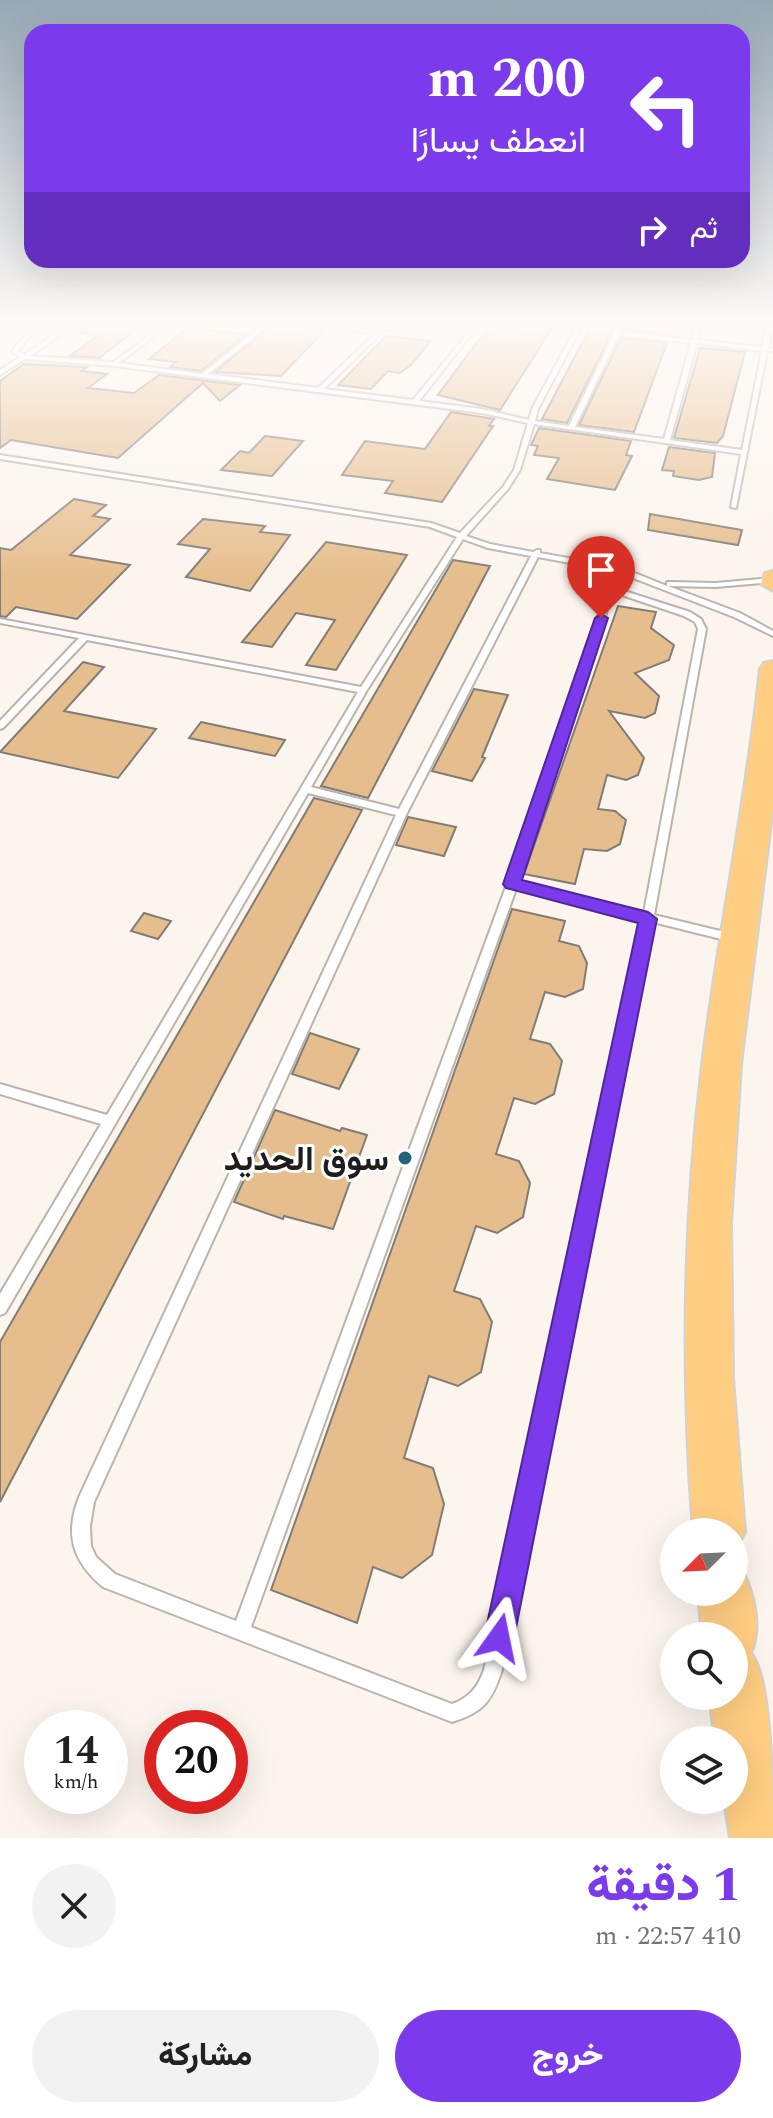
<!DOCTYPE html>
<html lang="ar">
<meta charset="utf-8">
<style>
:root{--surface:#fff;--page:#f2f2f2;--text:#222;--muted:#767676;--accent:#7c3aed}
body{margin:0;font-family:Spectral,Vazirmatn,serif;background:var(--page);color:var(--text);direction:rtl;height:100vh;display:flex;flex-direction:column;font-size:30px;white-space:nowrap}
*{box-sizing:border-box;margin:0}
p{font-size:26px;color:var(--muted)}
.icon{flex:none;width:44px;height:44px;fill:none;stroke:currentColor;stroke-width:2;stroke-linecap:round;stroke-linejoin:round}
.map{position:relative;height:1838px;overflow:hidden;direction:ltr}
.panel{display:flex;flex-direction:column;background:var(--surface);flex:1}
.panel>*{flex:none}
.banner{position:absolute;left:24px;top:24px;width:726px;height:244px;border-radius:24px;box-shadow:0 8px 32px #0002;direction:rtl;background:#7c3aed;color:#fff;overflow:hidden}
.needle{width:52px;rotate:246deg}
.fabs{position:absolute;left:660px;top:1518px;display:grid;gap:16px}
.fabs a{display:grid;place-items:center;width:88px;height:88px;border-radius:50%;background:var(--surface);box-shadow:0 8px 32px #0002;font-size:40px}
.speed{position:absolute;left:24px;top:1710px;display:flex;gap:16px;font-size:40px;font-weight:700;text-align:center}
.speed>*{display:grid;place-content:center;width:104px;height:104px;border-radius:50%;background:var(--surface);box-shadow:0 8px 32px #0002;line-height:1}
.speed small{font-size:20px;font-weight:400}
.speed .limit{border:12px solid #d22;background:#fff;color:#111}
.pin{position:absolute;display:grid;place-items:center;width:68px;height:68px;color:#fff;margin:-82px -34px;border-radius:50% 50% 50% 0;rotate:-45deg;box-shadow:0 0 8px #0007}
.pin .icon{rotate:45deg}
.me{position:absolute;width:88px;margin:-44px;rotate:12deg;stroke-linejoin:round;filter:drop-shadow(0 0 6px #0008)}
.turn{display:flex;align-items:center;gap:28px;height:168px;padding:0 32px;font-size:36px}
.turn .icon{width:104px;height:104px;stroke-width:2.5}
.turn b{display:block;font-size:56px;line-height:68px}
.then{display:flex;align-items:center;height:76px;padding:0 32px;background:#0003;gap:16px;font-size:30px}
.round{display:grid;place-items:center;flex:none;width:84px;height:84px;border-radius:42px;background:var(--page)}
.summary{display:flex;align-items:center;justify-content:space-between;height:136px;padding:0 32px}
h1{font-size:48px;font-weight:800;line-height:60px;color:var(--accent)}
.action{display:flex;gap:16px;margin-top:auto;padding:16px 32px}
.action a{flex:1;height:92px;border-radius:48px;background:var(--accent);color:#fff;font-size:32px;font-weight:800;line-height:92px;text-align:center}
.action a+a{background:var(--page);color:var(--text)}
.map>svg:first-child{display:block}
</style>
<div class="map">
<svg width="773" height="1838" viewBox="0 0 773 1838">
<rect width="100%" height="100%" fill="#fcf5ee"/>
<g fill="#e6be8d" stroke="#817c75" stroke-width="2">
<polygon points="82,322 123,322 144,324 99,358 70,356 99,335 80,333"/>
<polygon points="522,322 556,322 500,410 438,395 489,326 517,329"/>
<polygon points="593,322 617,322 567,423 542,419"/>
<polygon points="628,322 675,322 670,335 625,330"/>
<polygon points="274,324 326,329 281,376 215,372"/>
<polygon points="187,328 247,334 201,371 170,367 176,362 149,359"/>
<polygon points="386,336 431,341 411,365 400,373 388,371 371,389 338,385"/>
<polygon points="621,338 667,343 634,432 579,425"/>
<polygon points="700,348 745,352 723,436 717,443 674,438"/>
<polygon points="24,364 87,367 82,371 107,374 88,388 134,393 159,375 240,385 220,401 203,383 118,458 11,440 0,448 0,381"/>
<polygon points="451,412 494,419 489,426 493,426 442,502 385,493 393,481 342,475 365,441 425,449"/>
<polygon points="539,428 631,441 626,455 632,456 615,490 547,479 559,458 534,455 538,446 531,445"/>
<polygon points="265,436 303,441 272,476 221,470 240,451 249,453"/>
<polygon points="669,447 715,453 712,477 699,480 673,476 674,471 662,470"/>
<polygon points="74,499 106,505 93,516 110,519 70,555 130,565 77,619 16,607 6,617 0,616 0,548 11,550"/>
<polygon points="650,514 742,530 738,545 648,530"/>
<polygon points="203,519 265,526 260,532 290,535 250,591 186,577 210,549 178,544"/>
<polygon points="326,542 407,555 336,670 306,665 335,620 296,613 272,647 242,642"/>
<polygon points="453,560 490,566 368,798 321,786"/>
<polygon points="618,606 656,612 651,628 674,645 669,660 635,673 659,696 655,713 645,718 609,711 644,758 638,775 626,780 607,775 598,809 615,811 626,820 620,844 607,851 584,849 575,884 524,874"/>
<polygon points="83,662 104,667 64,711 156,729 118,778 0,752"/>
<polygon points="474,689 508,695 482,757 485,758 472,781 432,771"/>
<polygon points="201,722 285,740 275,756 189,738"/>
<polygon points="314,798 362,810 0,1502 0,1342"/>
<polygon points="408,817 456,827 444,856 396,845"/>
<polygon points="512,909 565,921 559,941 579,946 587,963 583,989 565,997 545,992 530,1039 550,1044 562,1061 554,1094 535,1104 514,1098 496,1154 519,1161 530,1183 523,1217 497,1233 476,1226 454,1291 480,1299 492,1322 481,1372 458,1386 429,1376 404,1458 433,1468 444,1504 432,1555 402,1578 373,1567 357,1623 271,1590"/>
<polygon points="144,913 171,921 158,939 131,931"/>
<polygon points="310,1033 359,1049 339,1089 292,1074"/>
<polygon points="275,1110 340,1131 342,1128 367,1135 333,1229 284,1216 283,1219 234,1202"/>
</g>
<g fill="none" stroke-linecap="round" stroke-linejoin="round">
<defs>
<path id="service" d="M37,322H42L18,351L24,355L70,324H51L49,322H79L30,356L113,362L168,322H173L119,363L202,374L267,322H272L208,374L318,388L375,334L314,324L312,322L378,331L388,322H393L324,389L413,400L477,322H481L419,401L482,409L529,420L532,409L579,322H584L538,409L535,421L569,426L620,322H625L620,332L692,340L697,322H702L698,340L762,347L767,322H773L768,348L773,349V351H767L736,508L731,507L741,454L534,424L520,470L508,489L466,536L490,544L533,552L537,550H540V553L620,567L667,586V582H670L716,583L773,578V582L716,587L668,586L740,613L773,631V636L734,617L620,573L615,588L690,612L701,619L706,629L654,915L733,934L739,938L733,942L653,922L502,1670C492,1701 484,1712 452,1722L103,1587C72,1561 64,1533 80,1495L396,815L308,793L5,1313L0,1315V1294L101,1124L0,1094V1084L107,1115L358,692L87,640L3,728L0,729V721L79,638L0,623V619L361,687L457,537L430,527L0,459V455L431,523L460,533L503,487L514,470L528,423L482,413L114,366L25,359L0,375V370L20,357L12,351ZM619,335L691,343L664,439L575,427ZM697,343L762,351L742,450L670,440ZM463,539L488,548L531,556L399,809L311,787L367,690ZM538,557L613,571L507,884L236,1621L115,1574L96,1557L91,1546L90,1526L94,1502L407,813ZM613,592L684,616L695,622L698,629L644,912L518,882ZM516,889L642,920L484,1670C478,1687 469,1698 452,1704L251,1627Z"/>
<g id="primary">
<polygon points="773,571 773,591 761,584 765,573"/>
<path d="M773,661V807L741,1064L731,1223L733,1378L745,1532L734,1552V1532H693C681,1376 683,1221 702,1065C718,933 746,802 760,669L764,663Z"/>
<path d="M734,1569L744,1573C755,1598 762,1627 751,1653C773,1679 773,1798 773,1838H730L724,1800H734V1740H715L709,1696H734V1636H702L698,1592H734Z"/>
</g>
</defs>
<use href="#service" stroke="#bab4ad" stroke-width="4"/>
<use href="#primary" stroke="#d2d2d1" stroke-width="4"/>
<use href="#service" fill="#fff" fill-rule="evenodd"/>
<use href="#primary" fill="#ffce83" fill-rule="evenodd"/>
</g>
<linearGradient id="sky" x2="0" y2="1"><stop stop-color="#96a8b4"/><stop offset="0.56" stop-color="#fefaf7"/><stop offset="1" stop-color="#fefaf7" stop-opacity="0"/></linearGradient>
<rect width="773" height="579" fill="url(#sky)"/>
<polygon fill="#7c3aed" stroke="#51269a" stroke-width="2" points="601,614 608,618 522,880 648,912 657,919 514,1638 510,1649 499,1653 489,1649 484,1638 638,923 506,888 503,884 595,618"/>
<circle fill="#236478" stroke="#fff" stroke-width="3" cx="405" cy="1158" r="8"/>
<g text-anchor="middle" stroke-width="6" stroke-linejoin="round" paint-order="stroke">
<g font-size="34" font-weight="bold" fill="#1f1d1b" stroke="#fff" text-anchor="end">
<text x="389" y="1170">سوق الحديد</text>
</g>
</g>
</svg>
<div class="fabs">
<a><svg class="needle" viewBox="-14 -14 28 28"><path d="M0-13l5 13h-10z" fill="#e53935"/><path d="M0 13l5-13h-10z" fill="#767676"/></svg></a>
<a><svg class="icon" aria-label="search" viewBox="0 0 24 24"><circle cx="10" cy="10" r="6"/><path d="M15 15l6 6"/></svg></a>
<a><svg class="icon" aria-label="layers" viewBox="0 0 24 24"><path d="M12 4l9 5-9 5-9-5zM3 14l9 5 9-5"/></svg></a>
</div>
<div class="speed"><div>14<small>km/h</small></div><div class="limit">20</div></div>
<div class="pin" style="left:601px;top:618px;background:#d93025"><svg class="icon" aria-label="arrive" viewBox="0 0 24 24"><path d="M6 21V4h12l-3 4 3 4H6"/></svg></div>
<svg class="me" style="left:499px;top:1638px" viewBox="-20 -20 40 40"><path d="M0-17L14 15 0 8-14 15z" fill="#7c3aed" stroke="#fff" stroke-width="4"/></svg>
<div class="banner">
<div class="turn"><svg class="icon" aria-label="left" viewBox="0 0 24 24"><path d="M17 20v-9H6M10 6l-5 5 5 5"/></svg><div><b>200 m</b>انعطف يسارًا</div></div>
<div class="then">ثم<svg class="icon" aria-label="right" viewBox="0 0 24 24"><path d="M7 20v-9h11M14 6l5 5-5 5"/></svg></div>
</div>
</div>
<section class="panel">
<div class="summary"><div><h1>1 دقيقة</h1><p>410 m · 22:57</p></div><a class="round"><svg class="icon" aria-label="close" viewBox="0 0 24 24"><path d="M6 6l12 12M18 6L6 18"/></svg></a></div>
<div class="action"><a>خروج</a><a>مشاركة</a></div>
</section>
